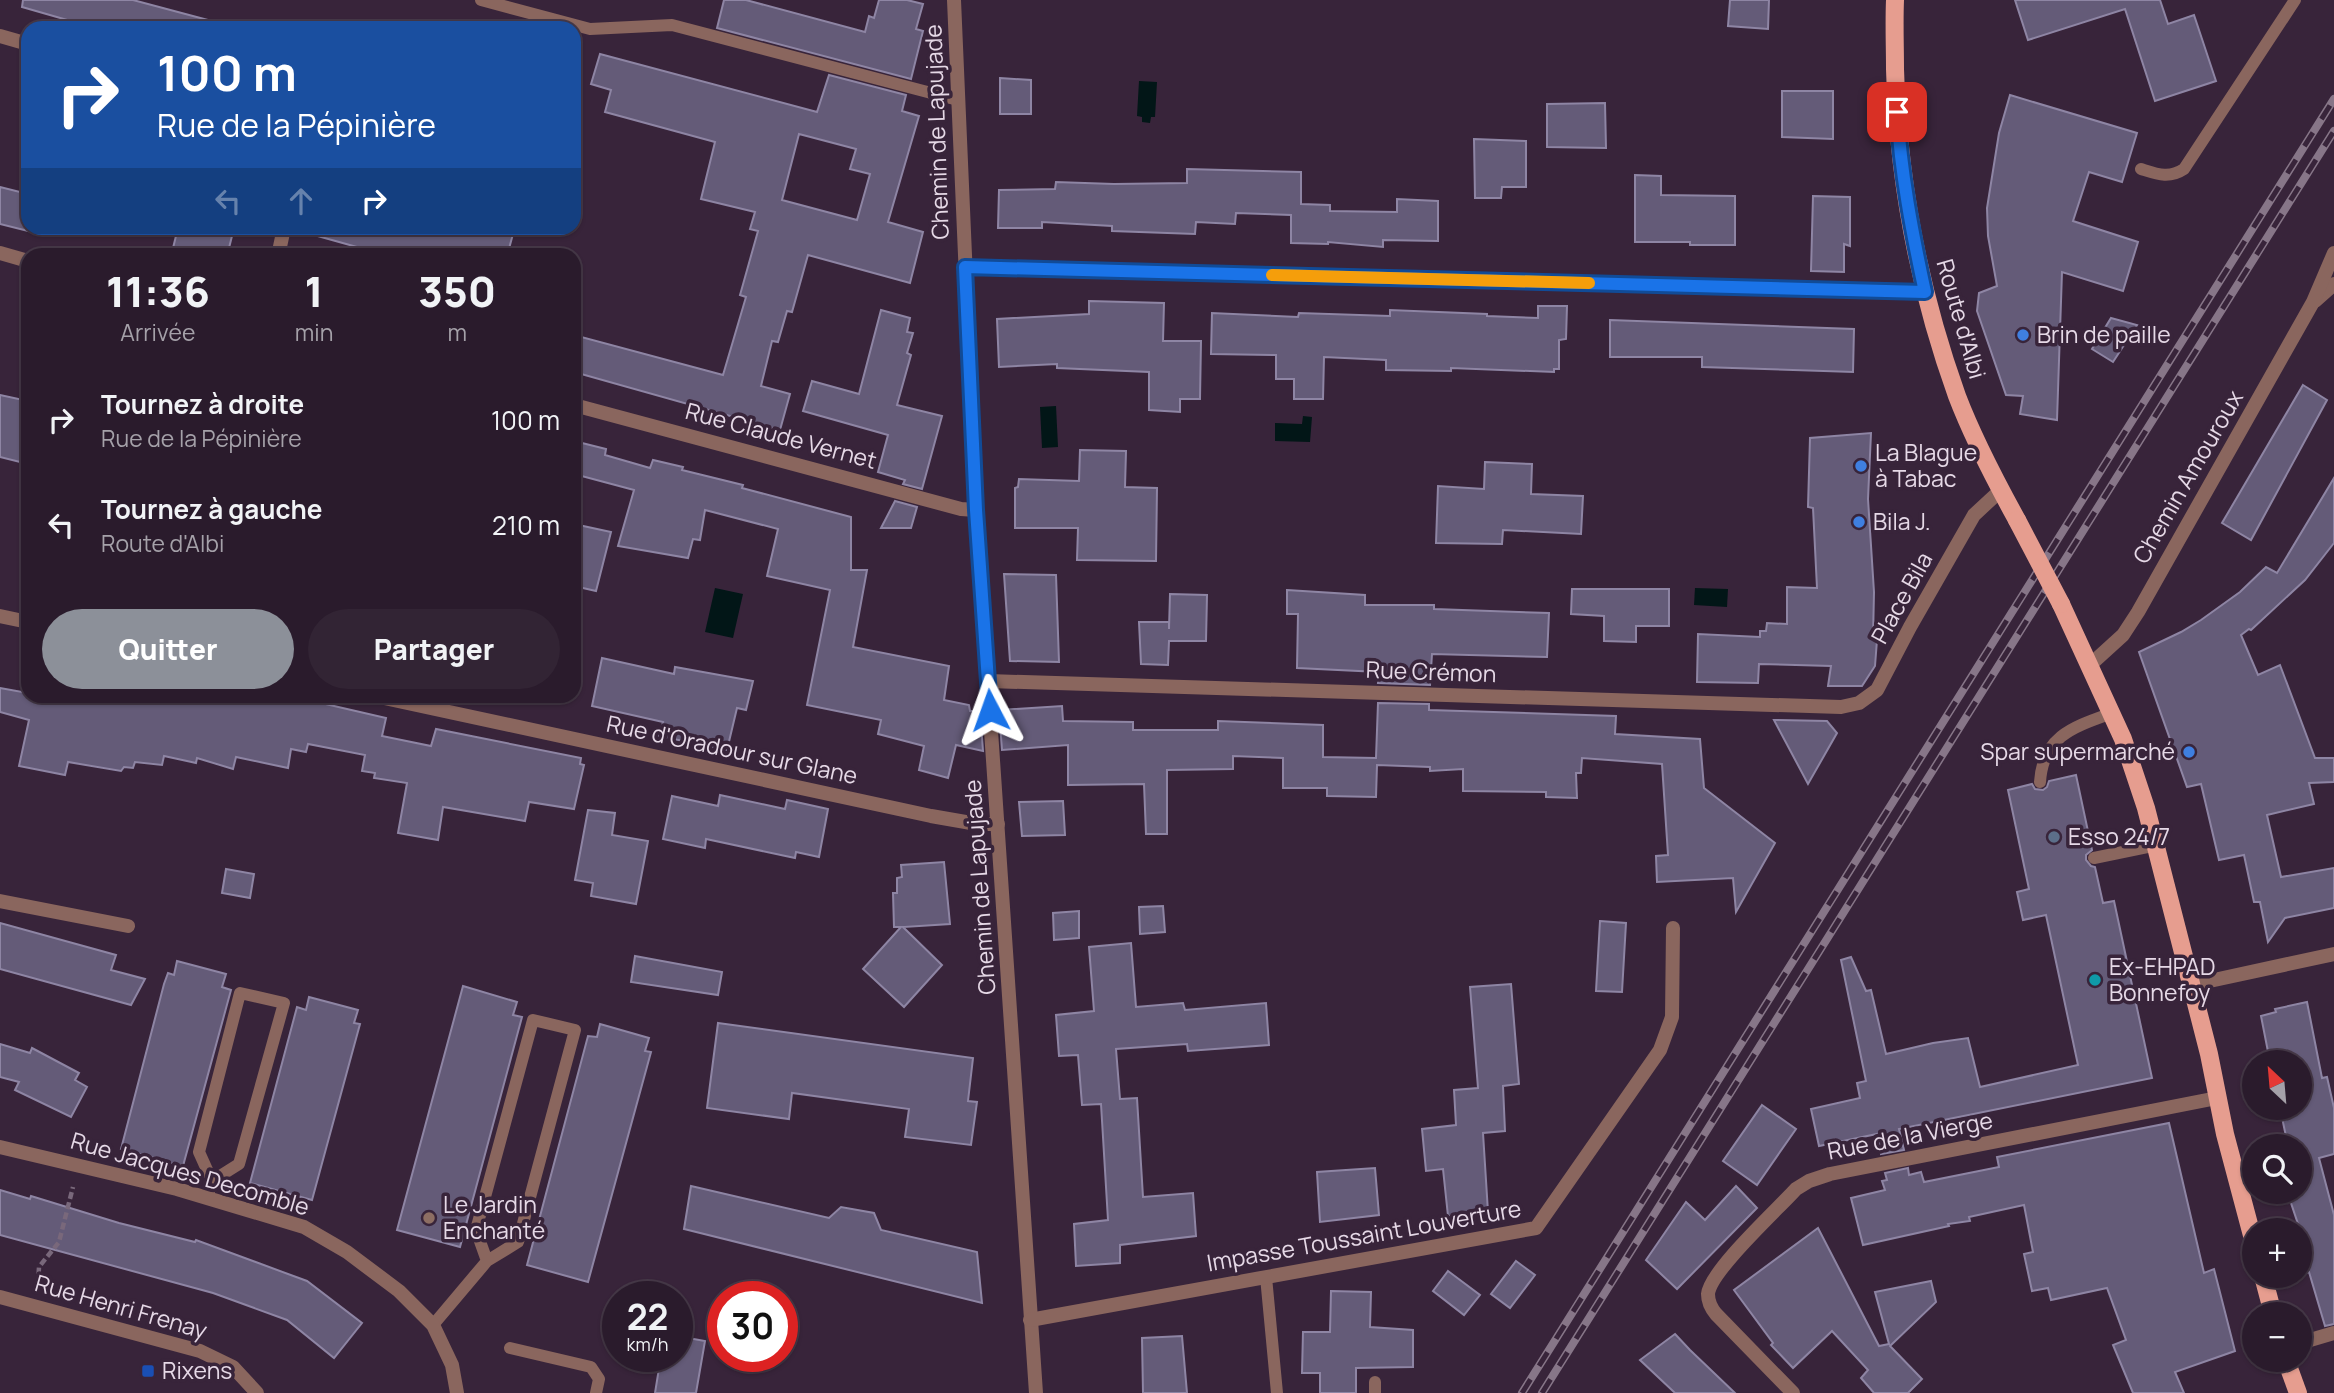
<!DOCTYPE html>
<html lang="fr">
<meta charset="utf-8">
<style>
:root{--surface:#2a1b2c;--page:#322434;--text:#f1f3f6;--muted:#a5a1a9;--line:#463948;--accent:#8c9099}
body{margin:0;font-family:Manrope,sans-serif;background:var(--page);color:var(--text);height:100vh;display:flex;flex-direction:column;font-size:26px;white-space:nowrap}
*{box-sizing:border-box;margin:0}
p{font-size:23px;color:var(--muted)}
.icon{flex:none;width:38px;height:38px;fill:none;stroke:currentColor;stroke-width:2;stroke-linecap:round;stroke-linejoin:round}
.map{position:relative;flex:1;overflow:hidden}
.drawer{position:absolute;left:21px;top:248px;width:560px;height:455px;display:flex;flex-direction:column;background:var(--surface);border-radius:21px;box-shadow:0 2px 5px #0004,0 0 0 2px var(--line)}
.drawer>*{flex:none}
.top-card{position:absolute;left:21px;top:21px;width:560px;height:214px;border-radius:21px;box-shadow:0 2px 5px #0004,0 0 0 2px var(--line);background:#1a4fa0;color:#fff;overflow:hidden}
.needle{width:46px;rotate:334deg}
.buttons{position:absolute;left:2242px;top:1050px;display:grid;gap:14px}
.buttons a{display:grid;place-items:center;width:70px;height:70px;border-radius:50%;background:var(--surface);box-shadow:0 2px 5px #0004,0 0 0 2px var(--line);font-size:35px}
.speed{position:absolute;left:602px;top:1281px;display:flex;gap:14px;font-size:35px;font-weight:700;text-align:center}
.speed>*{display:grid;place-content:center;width:91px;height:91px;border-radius:50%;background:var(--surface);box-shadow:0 2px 5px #0004,0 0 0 2px var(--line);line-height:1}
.speed small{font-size:18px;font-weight:400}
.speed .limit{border:10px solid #d22;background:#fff;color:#111}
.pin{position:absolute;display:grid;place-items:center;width:60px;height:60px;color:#fff;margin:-30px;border-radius:14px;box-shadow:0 4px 10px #0006}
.me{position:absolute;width:77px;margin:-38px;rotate:356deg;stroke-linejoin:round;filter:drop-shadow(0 0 5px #0008)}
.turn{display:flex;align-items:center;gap:24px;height:147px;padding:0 21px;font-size:32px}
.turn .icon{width:91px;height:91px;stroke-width:2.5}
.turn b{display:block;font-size:49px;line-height:60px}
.lanes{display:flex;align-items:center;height:66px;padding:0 21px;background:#0003;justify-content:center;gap:35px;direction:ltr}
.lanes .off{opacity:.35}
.eta{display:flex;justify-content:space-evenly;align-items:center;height:119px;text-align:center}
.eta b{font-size:42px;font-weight:800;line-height:49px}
.button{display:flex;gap:14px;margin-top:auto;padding:14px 21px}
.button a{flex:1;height:80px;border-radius:42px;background:var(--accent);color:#fff;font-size:28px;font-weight:800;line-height:80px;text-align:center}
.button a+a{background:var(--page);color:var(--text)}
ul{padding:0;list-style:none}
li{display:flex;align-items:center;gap:21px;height:105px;padding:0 21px}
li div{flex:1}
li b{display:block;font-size:26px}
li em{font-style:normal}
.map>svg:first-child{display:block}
</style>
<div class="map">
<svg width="2334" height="1393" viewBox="0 0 2334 1393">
<rect width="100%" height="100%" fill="#38243a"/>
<g fill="#021617">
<polygon points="1139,81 1157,82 1155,117 1151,117 1150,123 1142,122 1142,117 1137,116"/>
<polygon points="1056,406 1058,447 1042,448 1040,407"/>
<polygon points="1303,416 1312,417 1310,442 1275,441 1275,423 1302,424"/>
<polygon points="715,588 743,594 733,638 705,632"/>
<polygon points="1695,588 1728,589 1727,607 1694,605"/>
</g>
<g fill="#645b78" stroke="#8e85a4" stroke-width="2" fill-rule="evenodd">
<polygon points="23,0 133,0 208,20 207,28 95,28 22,7"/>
<polygon points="724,0 746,0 865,32 869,16 874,18 879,0 907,0 923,4 916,29 923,31 911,79 717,28"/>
<polygon points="1730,0 1769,0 1768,29 1728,26"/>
<polygon points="2015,0 2160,0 2168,24 2194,15 2216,81 2155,101 2125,9 2028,40"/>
<path d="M600,54L817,112L829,75L906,95L902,111L919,116L888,222L923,232L910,283L808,255L792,312L787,311L778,342L772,341L761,386L790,394L780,430L574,372V335L723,375L746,297L740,295L758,231L750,229L755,212L701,199L715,142L605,112L611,90L591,84ZM799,134L856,149L850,169L870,174L857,220L782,200Z"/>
<polygon points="1000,78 1031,80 1031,114 1000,114"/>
<polygon points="1782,91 1833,91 1833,139 1782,137"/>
<polygon points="2010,95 2137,133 2122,182 2089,172 2073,221 2138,242 2123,291 2062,272 2057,420 2020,414 2023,396 2006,395 1977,311 1979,293 1997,286 1988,236 1987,208 1999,133"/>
<polygon points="1605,103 1606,148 1547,147 1547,104"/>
<polygon points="1474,139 1526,141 1526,187 1502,187 1501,198 1475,198"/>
<polygon points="1187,169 1301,172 1301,204 1330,205 1330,211 1397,212 1397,199 1438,201 1438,241 1383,240 1383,247 1328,242 1328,244 1291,243 1291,215 1236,213 1235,224 1196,222 1195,234 1112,231 1112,226 1042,222 1042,228 998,228 999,190 1055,189 1056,182 1114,184 1187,183"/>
<polygon points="1635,175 1661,176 1661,195 1735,196 1735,245 1690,245 1690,242 1635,242"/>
<polygon points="0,187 28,194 28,231 0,224"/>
<polygon points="1813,196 1850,197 1850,246 1844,244 1844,272 1811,271"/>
<polygon points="178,228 234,228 227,256 171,256"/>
<polygon points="315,228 490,228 513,234 507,256 389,256 314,235"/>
<polygon points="1089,301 1164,303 1163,341 1201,341 1200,399 1180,399 1180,412 1149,410 1149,372 1057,368 1057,364 999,367 997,319 1089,314"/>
<polygon points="1538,306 1567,306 1566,339 1559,340 1559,369 1554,369 1554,372 1451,368 1451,371 1386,370 1386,360 1324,357 1323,399 1294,399 1294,379 1276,379 1276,355 1211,354 1212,313 1298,317 1299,313 1390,316 1390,310 1487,314 1487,316 1538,318"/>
<polygon points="881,310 910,318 907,332 913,333 907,353 911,355 897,405 942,416 922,489 903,484 905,480 878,472 888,435 803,411 812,381 859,394"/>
<polygon points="2111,318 2137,325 2113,362 2092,349"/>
<polygon points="1610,320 1854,329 1853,372 1702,367 1702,357 1610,357"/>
<polygon points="2303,385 2327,400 2251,540 2222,523"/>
<polygon points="0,395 28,401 28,464 0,457"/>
<polygon points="1871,433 1868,499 1874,592 1873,639 1877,640 1875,666 1862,686 1828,686 1831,666 1759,664 1758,683 1697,682 1698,634 1760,637 1760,631 1766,631 1767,623 1787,624 1787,587 1817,588 1813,508 1808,507 1810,438"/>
<polygon points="574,441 606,449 605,455 650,468 653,460 683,467 682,470 743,485 742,488 851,517 851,570 867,570 853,647 949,666 944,700 969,705 970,711 980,711 983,751 956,745 948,778 919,770 924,746 878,734 881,720 807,705 830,590 767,576 778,529 705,510 700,540 693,539 688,558 618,546 634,490 574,474"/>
<polygon points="1080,450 1126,451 1125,487 1157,488 1156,561 1077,560 1078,528 1015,528 1015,488 1018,487 1019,479 1079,481"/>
<polygon points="1485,462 1532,464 1531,494 1583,496 1581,534 1503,530 1502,544 1436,543 1438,486 1484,489"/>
<polygon points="2334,478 2334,543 2305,580 2251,630 2249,629 2241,635 2258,675 2280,665 2315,758 2334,758 2334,782 2309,783 2314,804 2267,815 2281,877 2334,868 2334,908 2285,918 2268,942 2260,902 2254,902 2244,855 2219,860 2201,784 2187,787 2139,652 2181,632 2201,620 2240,592 2266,567 2277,573"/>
<polygon points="895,501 917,507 911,528 881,528"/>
<polygon points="574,524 611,532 596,591 574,586"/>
<polygon points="1004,574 1056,575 1059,662 1010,661"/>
<polygon points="1572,589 1669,589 1669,626 1636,626 1636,642 1604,641 1604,616 1571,614"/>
<polygon points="1287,590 1365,595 1365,605 1434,605 1434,609 1549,613 1547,657 1432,654 1430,685 1378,683 1379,672 1297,668 1298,614 1287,614"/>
<polygon points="1170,594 1207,595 1206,641 1169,641 1168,665 1141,664 1139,622 1169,622 1169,629"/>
<polygon points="602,658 674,674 675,667 753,681 746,710 737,708 727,750 659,736 663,722 592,706"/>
<polygon points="0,688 28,693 28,696 291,696 386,718 382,736 431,746 436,729 581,758 580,764 584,765 574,809 529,802 525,821 443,807 438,840 398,833 407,783 374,778 375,773 362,771 365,755 308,744 306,752 291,749 288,768 236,757 233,769 197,758 196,763 164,756 162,765 135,762 133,768 124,767 121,771 68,762 65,775 19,766 29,720 0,712"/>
<polygon points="1378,703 1429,704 1429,710 1616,716 1615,734 1700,739 1704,788 1775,843 1736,912 1733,878 1657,882 1656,856 1668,855 1662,764 1582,758 1581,773 1576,773 1577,798 1546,797 1546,792 1463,791 1463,769 1430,771 1430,767 1377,765 1376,797 1327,796 1327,788 1283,788 1283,758 1233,756 1233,769 1167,770 1167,834 1146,834 1144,784 1068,785 1068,745 1002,750 999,710 1062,706 1063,721 1133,722 1133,730 1218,730 1218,721 1323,725 1323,757 1376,758"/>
<polygon points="1774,720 1827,721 1837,733 1808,784"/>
<polygon points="2076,775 2092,850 2086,855 2086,860 2091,866 2095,867 2103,903 2114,901 2152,1078 1899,1129 1904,1150 1881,1154 1877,1134 1819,1146 1811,1109 1860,1098 1857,1083 1866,1081 1841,960 1851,957 1866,991 1871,990 1886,1054 1933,1043 1968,1038 1980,1087 2078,1065 2046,915 2023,920 2017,892 2029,889 2008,790 2032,784 2035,789 2043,790 2047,787 2049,781"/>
<polygon points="720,795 785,809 787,800 828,809 819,857 796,852 795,858 706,839 705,848 663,839 672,796 718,806"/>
<polygon points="1063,801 1065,835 1022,836 1019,802"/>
<polygon points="588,810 615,813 612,835 648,841 636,904 591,896 593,883 575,880"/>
<polygon points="944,862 950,924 903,927 942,965 904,1007 863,969 901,927 894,927 893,893 897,893 897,878 902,877 901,865"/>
<polygon points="226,869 254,874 250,898 222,893"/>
<polygon points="1163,906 1165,932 1140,934 1139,907"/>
<polygon points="1079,911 1079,938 1054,940 1053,913"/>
<polygon points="1600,921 1626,923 1622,992 1596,991"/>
<polygon points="0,923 116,955 111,970 145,979 131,1005 0,969"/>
<polygon points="1131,943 1136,1007 1183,1003 1185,1010 1266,1003 1269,1045 1188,1051 1187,1044 1116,1049 1120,1099 1137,1098 1143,1197 1193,1193 1196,1236 1120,1245 1120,1263 1076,1266 1074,1224 1108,1220 1101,1104 1082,1105 1078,1055 1059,1056 1056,1015 1094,1011 1089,947"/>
<polygon points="635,956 722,972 718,995 631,982"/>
<polygon points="177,961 226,974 222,987 231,990 183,1166 121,1149 164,984 168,973 174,975"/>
<polygon points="1511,984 1519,1084 1503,1086 1505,1131 1483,1133 1488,1212 1448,1216 1443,1169 1426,1171 1422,1129 1456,1125 1454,1090 1478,1088 1470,987"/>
<polygon points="463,986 517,1002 513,1015 522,1017 460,1247 397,1230"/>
<polygon points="309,997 358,1010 354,1023 360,1024 312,1200 250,1183 297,1007 306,1010"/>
<polygon points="2307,1002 2322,1078 2327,1077 2334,1108 2334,1154 2319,1158 2334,1215 2334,1324 2325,1326 2309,1272 2300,1275 2300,1230 2288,1194 2300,1192 2300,1146 2288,1146 2280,1108 2300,1108 2300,1062 2270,1062 2261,1016 2276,1012 2275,1009"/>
<polygon points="718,1023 973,1058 968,1101 977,1102 971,1145 905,1137 909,1109 792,1093 789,1119 707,1108"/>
<polygon points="600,1024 649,1038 645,1051 651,1052 588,1282 527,1265 588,1036 597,1037"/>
<polygon points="0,1044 30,1053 32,1048 79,1073 75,1080 87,1087 71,1117 15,1090 19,1082 0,1077"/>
<polygon points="1762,1105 1796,1129 1757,1185 1723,1161"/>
<polygon points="2169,1123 2204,1273 2214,1269 2235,1351 2175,1372 2184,1393 2133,1393 2113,1345 2126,1340 2107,1288 2051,1300 2048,1288 2032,1291 2024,1254 2033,1252 2024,1205 1969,1217 1970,1221 1948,1224 1949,1226 1863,1245 1851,1198 1885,1190 1882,1181 1887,1180 1885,1173 1908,1168 1909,1175 1921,1172 1924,1182 1999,1167 1997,1157"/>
<polygon points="1375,1168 1379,1215 1320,1222 1317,1172"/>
<polygon points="691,1186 829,1218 841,1207 874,1213 881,1230 977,1252 982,1303 684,1229"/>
<polygon points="1736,1186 1757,1208 1677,1289 1646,1260 1686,1202 1705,1220"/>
<polygon points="0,1190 30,1199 31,1196 119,1223 195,1242 196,1240 307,1281 362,1323 334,1358 287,1320 213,1293 0,1235"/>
<polygon points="1818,1228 1879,1346 1889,1344 1875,1292 1931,1281 1936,1302 1890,1346 1922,1379 1908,1393 1874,1393 1861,1378 1868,1370 1832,1331 1793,1368 1771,1345 1773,1343 1734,1290"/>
<polygon points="1516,1261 1535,1275 1510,1308 1491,1294"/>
<polygon points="1448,1271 1480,1295 1464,1315 1433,1291"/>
<polygon points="1331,1291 1371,1292 1370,1327 1413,1330 1413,1367 1356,1368 1356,1393 1320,1393 1320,1373 1302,1373 1303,1332 1330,1332"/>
<polygon points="1675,1334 1690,1350 1735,1393 1675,1393 1640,1360"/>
<polygon points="677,1336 705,1341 696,1393 655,1393 661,1356 677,1356"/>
<polygon points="1182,1336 1187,1393 1143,1393 1142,1338"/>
</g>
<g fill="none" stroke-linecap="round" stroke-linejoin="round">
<polyline stroke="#79687b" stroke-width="4.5" stroke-dasharray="7 3.5" stroke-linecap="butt" points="38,1285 39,1267 59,1242 73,1187"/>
<g stroke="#8a665e" stroke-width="12">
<polyline points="481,0 590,29 672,25 958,100"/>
<path d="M2141,169C2157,174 2169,179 2184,169L2295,0"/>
<path d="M2040,782C2043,736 2073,727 2112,713"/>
<polyline points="2094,858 2157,845"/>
<polyline points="207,1198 212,1181 199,1152 240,993 284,1003 239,1164 212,1181"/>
<polyline points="1266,1277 1277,1393"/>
<polyline points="433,1325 487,1261 518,1242 575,1030 533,1020 476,1230 487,1261"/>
<polyline points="510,1348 591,1367 599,1379 596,1393"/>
<polyline points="1375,1382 1375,1393"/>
</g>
<g stroke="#8a665e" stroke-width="14">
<polyline points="954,0 976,510 1036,1393"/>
<polyline points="0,36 28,44"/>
<polyline points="0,253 28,261"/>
<polyline points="278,256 284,228"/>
<polyline points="965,267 1925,292"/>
<polyline points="2315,301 2334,284"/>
<polyline points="574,405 961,509 976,510"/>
<polyline points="0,616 28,622"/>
<polyline points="2090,665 2123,635 2138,612 2313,302 2334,253"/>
<polyline points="988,681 1841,707 1859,703 1877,690 1910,627 1974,515 2001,490"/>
<polyline points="375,696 931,816 977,824 998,824"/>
<polyline points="0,901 128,926"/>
<polyline points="2191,985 2334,954"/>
<polyline points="0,1147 177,1189 304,1227 347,1252 399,1291 433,1325 452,1365 457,1393"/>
<polyline points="0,1297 200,1351 233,1367 257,1393"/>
<polyline points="1030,1320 1536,1228 1660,1050 1672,1017 1673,928"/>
<polyline points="2300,1343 2334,1333"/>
<path d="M1793,1393L1716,1314C1711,1308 1708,1302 1708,1294C1710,1271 1778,1209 1796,1189L1809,1181L1830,1174L2217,1098"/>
</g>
<g stroke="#e69d8f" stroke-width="18">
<path d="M1895,0C1894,23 1895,46 1895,69C1898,181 1919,290 1957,396C1973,438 1995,480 2017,520"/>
<polyline points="2061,604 2123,739 2146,808 2209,1054 2225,1134 2254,1243"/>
<polyline points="2263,1276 2273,1314"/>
<polyline points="2286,1360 2298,1393"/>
</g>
<defs>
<g id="rail">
<polyline points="1522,1393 2334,99"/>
<polyline points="1542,1393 2334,131"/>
</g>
</defs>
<use href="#rail" stroke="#877688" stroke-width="8"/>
<use href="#rail" stroke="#38243a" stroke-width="5" stroke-dasharray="16" stroke-linecap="butt"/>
<polyline stroke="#e69d8f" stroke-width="18" points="2017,520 2061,604"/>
</g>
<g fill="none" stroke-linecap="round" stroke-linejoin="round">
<defs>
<path id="route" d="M990,710L976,510L965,267L1925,292C1912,232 1901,174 1897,112"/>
</defs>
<use href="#route" stroke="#114b97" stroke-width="18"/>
<use href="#route" stroke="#1a73e8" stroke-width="12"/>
<polyline stroke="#f59e0b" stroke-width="12" points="1272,275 1589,283"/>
</g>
<g fill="#3f7fe0" stroke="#38243a" stroke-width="2.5">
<circle cx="2023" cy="335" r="7"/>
<circle cx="1861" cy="466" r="7"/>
<circle cx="1859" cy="522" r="7"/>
<circle cx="2189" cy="752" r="7"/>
</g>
<circle fill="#5c6f8a" stroke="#38243a" stroke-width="2.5" cx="2054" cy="837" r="7"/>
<circle fill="#0f9aa8" stroke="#38243a" stroke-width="2.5" cx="2095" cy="980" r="7"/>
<circle fill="#8d6e63" stroke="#38243a" stroke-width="2.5" cx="429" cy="1218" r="7"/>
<rect fill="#1a4fb4" stroke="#38243a" stroke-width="2.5" x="141" y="1364" width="14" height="14" rx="3.5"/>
<g text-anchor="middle" stroke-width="7" stroke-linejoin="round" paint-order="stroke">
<g font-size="23" fill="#e6d9e7" stroke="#38243a">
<text transform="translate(937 132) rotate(-92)" y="8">Chemin de Lapujade</text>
<text transform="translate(1961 319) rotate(74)" y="8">Route d'Albi</text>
<text transform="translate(781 436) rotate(15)" y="8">Rue Claude Vernet</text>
<text transform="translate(2188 477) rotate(-60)" y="8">Chemin Amouroux</text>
<text transform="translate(1902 598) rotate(-61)" y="8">Place Bila</text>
<text transform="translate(1431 672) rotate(2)" y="8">Rue Crémon</text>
<text transform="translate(732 750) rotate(12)" y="8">Rue d'Oradour sur Glane</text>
<text transform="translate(980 887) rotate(-94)" y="8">Chemin de Lapujade</text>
<text transform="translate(1910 1136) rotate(-11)" y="8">Rue de la Vierge</text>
<text transform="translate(190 1174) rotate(16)" y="8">Rue Jacques Decomble</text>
<text transform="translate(1364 1236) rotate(-10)" y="8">Impasse Toussaint Louverture</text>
<text transform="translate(121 1307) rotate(16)" y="8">Rue Henri Frenay</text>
</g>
<g font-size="23" fill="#e6d9e7" stroke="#38243a" text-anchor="start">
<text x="2037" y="343">Brin de paille</text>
<text x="1875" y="461">La Blague<tspan x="1875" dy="26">à Tabac</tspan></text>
<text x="1873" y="530">Bila J.</text>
<text x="2175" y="760" text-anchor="end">Spar supermarché</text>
<text x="2068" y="845">Esso 24/7</text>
<text x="2109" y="975">Ex-EHPAD<tspan x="2109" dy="26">Bonnefoy</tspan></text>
<text x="443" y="1213">Le Jardin<tspan x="443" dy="26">Enchanté</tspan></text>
<text x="162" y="1379">Rixens</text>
</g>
</g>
</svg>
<div class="buttons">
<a><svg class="needle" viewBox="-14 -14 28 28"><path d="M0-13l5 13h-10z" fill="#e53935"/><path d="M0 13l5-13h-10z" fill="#a5a1a9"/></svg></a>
<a><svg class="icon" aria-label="search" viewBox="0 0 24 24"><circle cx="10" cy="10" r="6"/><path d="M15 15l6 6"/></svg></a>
<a>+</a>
<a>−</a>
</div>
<div class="speed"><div>22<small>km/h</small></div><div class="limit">30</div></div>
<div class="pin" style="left:1897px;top:112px;background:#d93025"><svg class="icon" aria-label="arrive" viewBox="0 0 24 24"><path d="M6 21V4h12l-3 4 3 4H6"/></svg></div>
<svg class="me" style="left:990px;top:710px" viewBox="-20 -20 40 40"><path d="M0-17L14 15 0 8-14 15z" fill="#1a73e8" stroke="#fff" stroke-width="4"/></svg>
<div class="top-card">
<div class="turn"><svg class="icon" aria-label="right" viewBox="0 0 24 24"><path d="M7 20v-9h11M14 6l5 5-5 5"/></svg><div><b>100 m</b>Rue de la Pépinière</div></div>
<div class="lanes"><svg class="icon off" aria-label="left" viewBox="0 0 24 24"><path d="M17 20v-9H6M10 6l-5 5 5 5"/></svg><svg class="icon off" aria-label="ahead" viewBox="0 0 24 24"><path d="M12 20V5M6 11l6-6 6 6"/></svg><svg class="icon" aria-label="right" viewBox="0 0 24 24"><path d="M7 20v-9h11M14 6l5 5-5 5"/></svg></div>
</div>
<section class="drawer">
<div class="eta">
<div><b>11:36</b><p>Arrivée</p></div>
<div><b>1</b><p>min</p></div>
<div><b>350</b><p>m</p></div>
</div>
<ul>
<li><svg class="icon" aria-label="right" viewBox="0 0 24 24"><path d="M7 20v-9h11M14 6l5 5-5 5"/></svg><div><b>Tournez à droite</b><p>Rue de la Pépinière</p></div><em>100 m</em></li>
<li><svg class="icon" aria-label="left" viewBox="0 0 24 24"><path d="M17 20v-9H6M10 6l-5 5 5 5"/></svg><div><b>Tournez à gauche</b><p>Route d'Albi</p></div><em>210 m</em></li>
</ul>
<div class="button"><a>Quitter</a><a>Partager</a></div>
</section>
</div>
